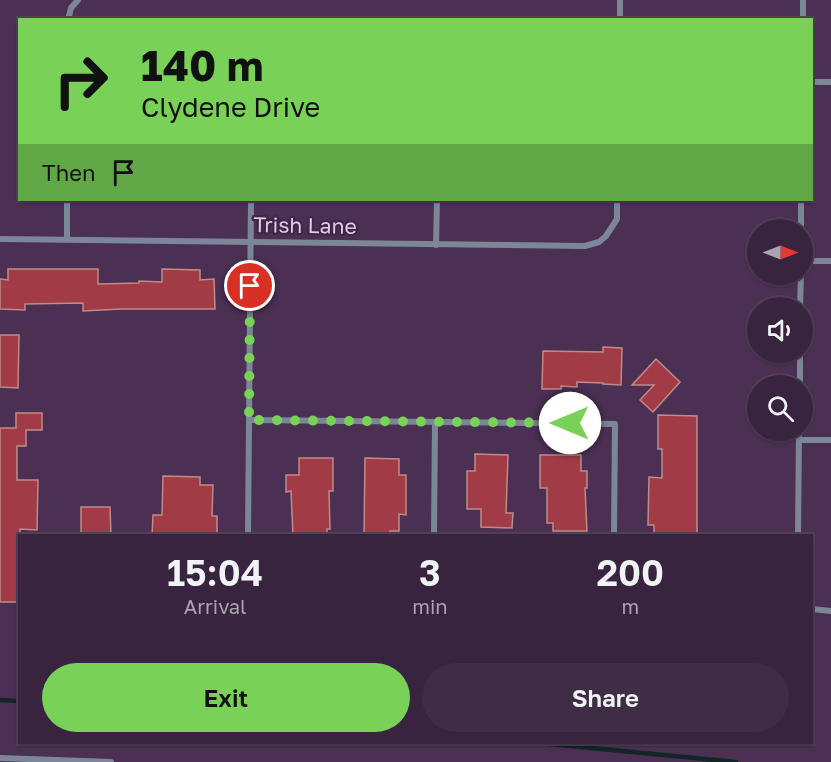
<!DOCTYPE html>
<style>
:root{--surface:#38243e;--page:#3f2c45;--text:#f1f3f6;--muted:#aba4b0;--line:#524158;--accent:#79d157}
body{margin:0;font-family:"Golos Text",sans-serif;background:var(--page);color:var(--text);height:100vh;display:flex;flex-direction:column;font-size:22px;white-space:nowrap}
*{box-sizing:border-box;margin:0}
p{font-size:20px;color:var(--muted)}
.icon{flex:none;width:33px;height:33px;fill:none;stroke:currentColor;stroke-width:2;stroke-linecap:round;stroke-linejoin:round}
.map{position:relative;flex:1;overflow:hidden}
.sheet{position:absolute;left:18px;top:534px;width:795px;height:210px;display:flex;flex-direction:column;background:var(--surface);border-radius:0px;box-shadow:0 2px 4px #0004,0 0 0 2px var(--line)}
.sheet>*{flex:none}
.hud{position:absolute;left:18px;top:18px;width:795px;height:183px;border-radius:0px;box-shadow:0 2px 4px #0004,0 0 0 2px var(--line);background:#79d157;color:#111;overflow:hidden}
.needle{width:39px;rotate:90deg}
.tools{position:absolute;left:747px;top:219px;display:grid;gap:12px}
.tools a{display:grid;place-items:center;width:66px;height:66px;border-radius:50%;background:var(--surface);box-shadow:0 2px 4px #0004,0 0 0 2px var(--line);font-size:30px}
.pin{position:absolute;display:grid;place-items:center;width:51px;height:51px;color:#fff;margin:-26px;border:3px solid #fff;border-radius:50%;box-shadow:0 2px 6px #0007}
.me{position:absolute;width:66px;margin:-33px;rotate:270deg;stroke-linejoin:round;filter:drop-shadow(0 0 4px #0008)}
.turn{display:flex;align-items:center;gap:21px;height:126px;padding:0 24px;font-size:27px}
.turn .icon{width:78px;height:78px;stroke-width:2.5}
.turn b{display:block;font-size:42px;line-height:51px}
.then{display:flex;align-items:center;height:57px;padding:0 24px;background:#0003;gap:12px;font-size:22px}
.eta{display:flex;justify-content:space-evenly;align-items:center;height:102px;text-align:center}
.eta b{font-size:36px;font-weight:600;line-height:42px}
.action{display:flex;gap:12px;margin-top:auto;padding:12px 24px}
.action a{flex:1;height:69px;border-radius:36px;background:var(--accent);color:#111;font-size:24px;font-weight:600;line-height:69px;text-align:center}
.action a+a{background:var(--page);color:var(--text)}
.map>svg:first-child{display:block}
</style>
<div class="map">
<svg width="831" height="762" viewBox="0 0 831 762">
<rect width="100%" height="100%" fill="#4b3053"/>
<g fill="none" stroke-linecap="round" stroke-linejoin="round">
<g stroke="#112627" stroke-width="4.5">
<polyline points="0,700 20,701"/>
<polyline points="529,742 736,762"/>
</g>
</g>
<g fill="#a13b45" stroke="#c08a8b" stroke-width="1.5">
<polygon points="8,269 98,269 98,284 139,283 139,281 162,282 162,269 200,270 200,280 214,279 215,309 121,309 83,311 83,303 25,304 25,310 0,309 0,279 8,280"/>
<polygon points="0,335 19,335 18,388 0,387"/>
<polygon points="603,347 622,348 621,385 603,384 603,383 577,382 577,387 561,386 561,389 542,389 543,351 603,352"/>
<polygon points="656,359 680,382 653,412 640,400 654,385 632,385"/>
<polygon points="16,413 42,413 42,430 26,430 26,446 17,446 17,480 38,480 37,530 20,529 20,602 0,602 0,428 16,428"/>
<polygon points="658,415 697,416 697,536 654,536 654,525 648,525 649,477 662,478 662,449 658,449"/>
<polygon points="475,454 508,455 506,513 513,513 512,528 481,527 481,509 467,509 467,471 475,471"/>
<polygon points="540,455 581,455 581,471 587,471 587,488 585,488 587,531 553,531 553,523 547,523 547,488 540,488"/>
<polygon points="299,458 333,458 333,491 329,491 330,529 327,529 327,536 293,536 291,491 286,492 286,475 299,475"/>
<polygon points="365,458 399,459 399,475 406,475 406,515 399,514 399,531 390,531 390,536 364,536"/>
<polygon points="163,476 200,477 200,485 213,485 212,516 217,516 217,536 152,536 153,515 162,515"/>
<polygon points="81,507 110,507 111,536 81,536"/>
</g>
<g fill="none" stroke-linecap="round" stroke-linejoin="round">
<g stroke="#7b8798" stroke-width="6">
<polyline points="68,20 71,8 78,0"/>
<polyline points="620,20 620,0"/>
<polyline points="803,20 803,0"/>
<polyline points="812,82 831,82"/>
<polyline points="67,200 67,239"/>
<polyline points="801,230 801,200"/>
<polyline points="0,239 585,246 599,242 606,236 617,219 617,200"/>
<polyline points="436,245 437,200"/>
<polyline points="802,261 831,261"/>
<polyline points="800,308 801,274"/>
<polyline points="800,386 800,352"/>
<polyline points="249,420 615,424 614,536"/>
<polyline points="799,440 831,440"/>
<polyline points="248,536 251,200"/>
<polyline points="434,536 435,422"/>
<polyline points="798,536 799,430"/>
<polyline points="812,609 831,611"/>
<polyline points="0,758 111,762"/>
</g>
</g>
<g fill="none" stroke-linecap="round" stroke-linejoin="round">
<polyline stroke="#79d157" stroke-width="10" stroke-dasharray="0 18" points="250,286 249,420 570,423"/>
</g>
<g text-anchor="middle" stroke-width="4.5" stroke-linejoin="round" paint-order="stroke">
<g font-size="21" fill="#decee3" stroke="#402648">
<text transform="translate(305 226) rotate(1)" y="7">Trish Lane</text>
</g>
</g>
</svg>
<div class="tools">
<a><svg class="needle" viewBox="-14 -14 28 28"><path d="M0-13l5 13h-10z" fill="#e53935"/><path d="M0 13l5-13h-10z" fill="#aba4b0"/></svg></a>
<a><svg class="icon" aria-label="sound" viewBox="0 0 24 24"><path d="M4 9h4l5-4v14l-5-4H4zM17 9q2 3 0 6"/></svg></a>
<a><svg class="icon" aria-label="search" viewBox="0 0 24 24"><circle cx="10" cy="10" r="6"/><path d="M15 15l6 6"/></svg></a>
</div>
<div class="pin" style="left:250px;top:286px;background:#d93025"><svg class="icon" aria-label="arrive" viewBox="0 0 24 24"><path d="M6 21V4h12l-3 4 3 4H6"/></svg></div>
<svg class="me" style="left:570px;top:423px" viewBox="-20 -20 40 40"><circle r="19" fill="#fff"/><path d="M0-13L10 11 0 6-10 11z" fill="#79d157"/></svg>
<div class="hud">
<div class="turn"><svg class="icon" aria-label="right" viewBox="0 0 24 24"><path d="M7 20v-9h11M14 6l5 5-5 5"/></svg><div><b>140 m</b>Clydene Drive</div></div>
<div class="then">Then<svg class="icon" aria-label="arrive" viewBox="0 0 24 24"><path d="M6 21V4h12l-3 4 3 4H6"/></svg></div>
</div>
<section class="sheet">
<div class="eta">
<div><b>15:04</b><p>Arrival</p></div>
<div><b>3</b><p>min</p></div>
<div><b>200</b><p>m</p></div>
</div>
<div class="action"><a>Exit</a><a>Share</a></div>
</section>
</div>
